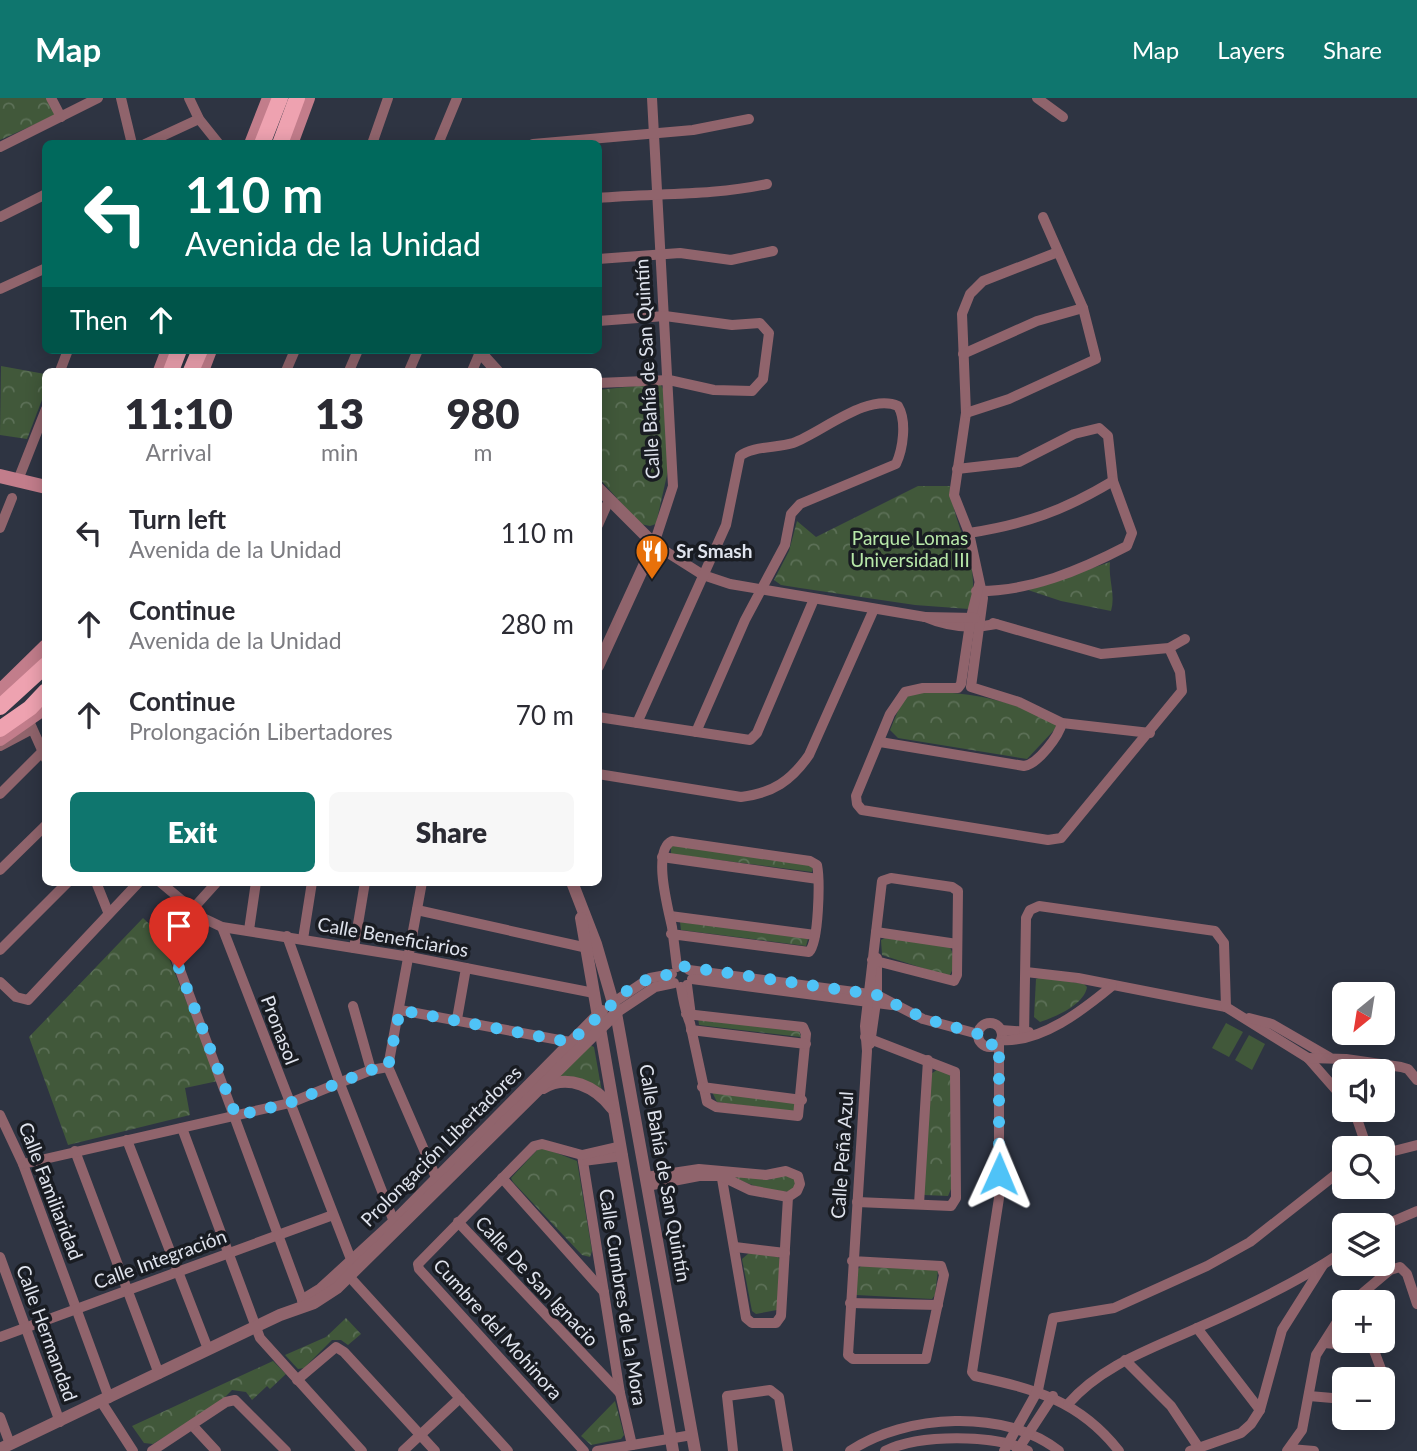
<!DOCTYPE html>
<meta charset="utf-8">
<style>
:root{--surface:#fff;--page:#f7f7f7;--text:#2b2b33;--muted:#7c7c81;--accent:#0f766e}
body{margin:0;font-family:Lato,sans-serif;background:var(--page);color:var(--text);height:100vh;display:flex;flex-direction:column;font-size:26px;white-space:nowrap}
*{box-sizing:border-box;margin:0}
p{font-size:23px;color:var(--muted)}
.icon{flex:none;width:38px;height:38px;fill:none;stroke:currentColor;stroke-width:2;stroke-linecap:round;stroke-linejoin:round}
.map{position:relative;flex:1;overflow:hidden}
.drawer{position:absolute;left:42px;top:270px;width:560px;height:518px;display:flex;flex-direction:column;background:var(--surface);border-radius:10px;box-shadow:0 4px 18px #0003}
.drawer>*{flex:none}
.guide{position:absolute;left:42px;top:42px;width:560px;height:214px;border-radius:10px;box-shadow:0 4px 18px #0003;background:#00695c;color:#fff;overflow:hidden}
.needle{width:46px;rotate:210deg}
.controls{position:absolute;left:1332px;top:884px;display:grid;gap:14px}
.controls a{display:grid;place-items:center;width:63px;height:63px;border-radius:10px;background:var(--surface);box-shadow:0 4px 18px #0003;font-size:35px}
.pin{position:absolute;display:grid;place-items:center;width:60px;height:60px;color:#fff;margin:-72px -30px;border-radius:50% 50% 50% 0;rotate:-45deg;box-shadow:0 0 7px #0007}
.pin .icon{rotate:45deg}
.me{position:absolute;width:77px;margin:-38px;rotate:1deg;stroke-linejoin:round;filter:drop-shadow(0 0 5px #0008)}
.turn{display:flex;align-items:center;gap:24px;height:147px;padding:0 28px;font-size:32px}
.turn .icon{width:91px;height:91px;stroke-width:2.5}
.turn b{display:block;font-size:49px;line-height:60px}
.then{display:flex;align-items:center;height:66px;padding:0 28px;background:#0003;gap:14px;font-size:26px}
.eta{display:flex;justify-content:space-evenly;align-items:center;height:119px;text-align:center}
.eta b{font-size:42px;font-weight:800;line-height:49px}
.button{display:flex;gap:14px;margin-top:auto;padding:14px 28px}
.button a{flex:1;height:80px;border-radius:10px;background:var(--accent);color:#fff;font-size:28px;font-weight:800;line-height:80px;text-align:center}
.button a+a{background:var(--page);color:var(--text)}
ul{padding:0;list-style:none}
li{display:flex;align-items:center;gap:21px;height:91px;padding:0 28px}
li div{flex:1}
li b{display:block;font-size:26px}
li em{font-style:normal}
header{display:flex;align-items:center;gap:42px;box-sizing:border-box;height:98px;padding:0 35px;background:var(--accent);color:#fff}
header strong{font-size:33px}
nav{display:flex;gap:38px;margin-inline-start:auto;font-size:24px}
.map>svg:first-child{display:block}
</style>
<header>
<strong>Map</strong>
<nav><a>Map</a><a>Layers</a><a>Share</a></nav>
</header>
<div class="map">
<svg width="1417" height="1353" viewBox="0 0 1417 1353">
<defs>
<pattern id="park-crowns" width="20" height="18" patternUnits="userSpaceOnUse" patternTransform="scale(1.75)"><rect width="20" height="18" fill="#41583a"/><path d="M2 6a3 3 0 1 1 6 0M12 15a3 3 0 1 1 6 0" fill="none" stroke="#5c7057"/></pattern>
</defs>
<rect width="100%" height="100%" fill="#2e3442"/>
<g fill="#41583a">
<polygon points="1226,925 1243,934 1229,959 1212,950"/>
<polygon points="1249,937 1265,946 1252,972 1235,962"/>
</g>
<g fill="url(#park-crowns)">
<polygon points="0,0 50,0 58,16 0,42"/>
<polygon points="1,268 45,276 45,294 27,341 0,337"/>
<polygon points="654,286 661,287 664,293 669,368 656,426 650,428 640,426 599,380 598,292"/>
<path d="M918,388H950C953,431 984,466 969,511L915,507L800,490L781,487L774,482L789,453L797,423L816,439Z"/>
<path d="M1110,464C1108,481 1116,497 1111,513L1061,503L1028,492Z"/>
<path d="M912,593C970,594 1001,600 1055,622L1056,630L1027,661L898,640L890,632L905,596Z"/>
<polygon points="671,747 813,766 812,774 671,756"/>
<polygon points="143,820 159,835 218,983 185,990 190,1017 68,1047 29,939"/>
<polygon points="680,824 804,839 808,841 806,848 681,832"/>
<path d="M885,840L949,848C955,856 955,868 950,877H944L882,857L881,842Z"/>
<path d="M1041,879L1084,886L1087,889C1084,907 1055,919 1040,924L1034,919L1036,881Z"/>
<polygon points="698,919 799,931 801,939 699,927"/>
<polygon points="590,947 594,949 602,994 554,981"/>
<polygon points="938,971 952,978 951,1091 948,1098 924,1097 924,1090 931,976"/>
<polygon points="712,994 792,1004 795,1006 794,1014 717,1004"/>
<polygon points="544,1050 577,1063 592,1153 590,1159 582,1157 513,1084 511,1080 538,1051"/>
<path d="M733,1076L769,1082L784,1076L797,1081L792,1094C769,1093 750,1088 730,1077Z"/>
<polygon points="749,1155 778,1159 781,1162 777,1212 756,1216 752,1213 742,1161"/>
<polygon points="862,1167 938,1172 935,1197 932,1201 856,1197 857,1172"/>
<polygon points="346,1220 361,1236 348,1247 341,1242 332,1242 304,1270 298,1271 285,1257 326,1239"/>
<polygon points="273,1263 286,1276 270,1291 267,1288 252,1302 246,1294 232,1292 221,1303 153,1346 144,1345 132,1328"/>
<polygon points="615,1303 624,1337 621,1341 591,1347 581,1338"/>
</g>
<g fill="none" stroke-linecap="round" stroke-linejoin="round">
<g stroke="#90646c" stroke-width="10">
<polyline points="51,0 61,19"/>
<polyline points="121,0 132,46"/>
<polyline points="189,0 199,21 219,46"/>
<path d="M652,0L673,388L654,446L703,477L730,486L925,519C948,529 972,531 996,526"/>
<polyline points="1037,0 1063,19"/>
<polyline points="145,46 199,21"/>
<polyline points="372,46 388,0"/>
<polyline points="438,46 457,0"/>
<polyline points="533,46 693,32 749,21"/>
<polyline points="0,49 98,0"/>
<path d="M598,100C655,95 711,98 767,86"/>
<polyline points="0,119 46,96"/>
<polyline points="1058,154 983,183 970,196 962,216 966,315 954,397 969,435 983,500 971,589 1019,604 1062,625 1150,635"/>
<polyline points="598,161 680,155 731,162 773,153"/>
<polyline points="0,191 46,170"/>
<polyline points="598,223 665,218 732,227 760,225 769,235 763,281 752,293 714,292 669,282 598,285"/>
<polyline points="963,256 1037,223 1083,210"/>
<polyline points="60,273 68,252"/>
<polyline points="286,273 295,252"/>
<polyline points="349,273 358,252"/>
<polyline points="409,273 418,252"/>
<polyline points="472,273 481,252"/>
<polyline points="966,315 1009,301 1096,261 1083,210 1043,119"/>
<path d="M957,371L1019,364L1074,336L1099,330L1108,338L1113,383L1132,435L1127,448C1081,472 1029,494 976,493"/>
<polyline points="18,382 46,311"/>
<polyline points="598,427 609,402"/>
<polyline points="0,430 12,400"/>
<path d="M969,435C1026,426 1063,413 1113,383"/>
<polyline points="979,487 971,519 961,586 958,590 923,590 905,594 890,616 856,698 857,706 862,712 1048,742 1061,740 1182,593 1180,574 1169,550"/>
<polyline points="925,519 975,520"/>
<polyline points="993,525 1101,556 1169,550 1185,541"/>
<polyline points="598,619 750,642 757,635 814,501"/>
<polyline points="29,623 46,661"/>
<path d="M637,625L726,427L740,358C752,348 777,350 793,345C821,335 868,294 898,308C907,323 903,351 896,366L800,406L791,416L785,447L745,522L696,634"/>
<path d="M880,644L1024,668C1038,666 1059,638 1062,625"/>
<polyline points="0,648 32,631"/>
<path d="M598,676L741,699C773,695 791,683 809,657L874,511"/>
<polyline points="0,696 42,654"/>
<polyline points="662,759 818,781"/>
<polyline points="0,772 46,727"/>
<polyline points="96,784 108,814"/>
<polyline points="160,784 203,820 222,829 410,859 594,895"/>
<polyline points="217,784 171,835 170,845 304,1207"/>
<polyline points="417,812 583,849"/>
<polyline points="670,818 815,837"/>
<polyline points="222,829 352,1164"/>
<polyline points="249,832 256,784"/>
<polyline points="876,834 957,846"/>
<path d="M671,836L809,854C819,844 820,782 817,767L810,763L672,743C652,752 668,810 672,829L677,869"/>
<polyline points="287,838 340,986 396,1129"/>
<polyline points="303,841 312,784"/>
<polyline points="354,850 365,784"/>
<polyline points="0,852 68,784"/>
<polyline points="689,872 877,897 923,921 978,936"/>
<polyline points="1026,874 1078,880 1226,909 1308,960 1344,1001"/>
<polyline points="692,881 892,907"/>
<polyline points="0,884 16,899 28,902 139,784"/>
<polyline points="687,887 691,918"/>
<path d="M681,889C683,901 685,913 690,925L707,1004L716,1009L798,1018L806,936L803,929L686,916"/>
<polyline points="614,904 650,880 672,876"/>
<polyline points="353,908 371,972"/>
<polyline points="400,912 570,944"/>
<polyline points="616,915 655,889 674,885"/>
<polyline points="1249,920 1272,926 1329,959"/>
<polyline points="457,921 466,870"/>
<circle cx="990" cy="937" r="12"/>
<polyline points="691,932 806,946"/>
<polyline points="1001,932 1029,934"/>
<polyline points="1024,939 1026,820 1030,812 1039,808 1215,833 1224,845 1226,909"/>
<path d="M1001,942C1041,945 1083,912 1112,888"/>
<path d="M999,945V1100L972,1274L975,1278C1034,1291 1079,1302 1119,1353"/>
<polyline points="870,946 877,897 877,860"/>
<polyline points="1308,960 1346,961 1401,969 1408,971 1417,982"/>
<polyline points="388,969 422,784"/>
<polyline points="388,969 438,1084"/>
<polyline points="702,989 802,1002"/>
<polyline points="1354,1012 1367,1050"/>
<polyline points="0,1017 23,1066 109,1300"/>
<polyline points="182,1030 260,1240 362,1353"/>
<polyline points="127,1042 208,1251"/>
<polyline points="75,1053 159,1276"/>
<polyline points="1382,1056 1417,1047"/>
<polyline points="582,1057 620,1295 632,1347"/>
<polyline points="583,1063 623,1058"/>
<polyline points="23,1066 290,1005 371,972 388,969"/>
<polyline points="721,1075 746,1220 752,1225 776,1225 781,1218 788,1099"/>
<polyline points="646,1079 699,1071 766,1077 786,1073 798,1078 800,1086 797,1093 788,1099 750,1092 721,1078 699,1078 647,1088"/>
<polyline points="502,1080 604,1194"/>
<polyline points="857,1104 951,1108 956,1100 955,974 865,939"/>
<polyline points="919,1106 928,962"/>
<polyline points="458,1124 620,1295"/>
<polyline points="1382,1128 1417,1113"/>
<polyline points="735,1149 785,1155"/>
<polyline points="0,1159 60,1324"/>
<polyline points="852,1163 941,1168 944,1177 926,1261 853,1261 848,1257 867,953 865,928 882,783 891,780 952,789 958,793 957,877 954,883 872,862"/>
<polyline points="346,1175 508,1353"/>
<polyline points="1352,1204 1390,1172 1400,1169 1407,1176 1417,1206"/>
<polyline points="850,1205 938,1207"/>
<polyline points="1197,1230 1260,1312"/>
<polyline points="0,1239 333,1117"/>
<polyline points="1370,1242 1390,1295 1388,1303 1382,1305"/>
<polyline points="1324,1245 1372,1249"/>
<polyline points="1125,1262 1171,1308 1199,1350"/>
<polyline points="297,1282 336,1249 344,1254 435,1353"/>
<polyline points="1309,1298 1344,1301"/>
<polyline points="102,1305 133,1353"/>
<path d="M1068,1306C1102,1267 1151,1251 1197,1230C1247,1208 1298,1184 1344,1153"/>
<polyline points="0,1319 10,1346"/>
<polyline points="192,1327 216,1353"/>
<polyline points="1290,1351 1314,1353"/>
<polyline points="152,1353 226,1304 235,1302 286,1353"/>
<polyline points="403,1353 460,1300"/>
<polyline points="584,1353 419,1171 418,1166 534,1048 542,1046 582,1057 621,1048"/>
<polyline points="597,1353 692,1337"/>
<polyline points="733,1353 727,1298 770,1292 779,1299 788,1353"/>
<path d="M850,1353C905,1316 1006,1310 1059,1353"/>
<path d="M885,1353C918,1336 996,1336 1028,1353"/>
<polyline points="1004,1353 1038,1292 1053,1220 1114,1210 1207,1168 1250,1144 1344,1070"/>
<polyline points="1017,1353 1053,1298"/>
<polyline points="1190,1353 1241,1335 1251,1326 1260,1312 1282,1232 1323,1167"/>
<polyline points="1287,1353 1302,1332 1316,1257 1344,1213"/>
</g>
<g stroke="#90646c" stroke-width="12">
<polyline points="478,252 497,273"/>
<polyline points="598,390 654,446 598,568"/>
<polyline points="572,784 596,846 616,915 695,1353"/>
<polyline points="581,820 673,1353"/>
<path d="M543,990C568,975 596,989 612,1010"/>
<polyline points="303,1202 321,1191 394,1124 602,913"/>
<polyline points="0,1351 280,1217 314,1205 337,1190 616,915"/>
</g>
<g stroke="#c27d8b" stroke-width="14">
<polyline points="251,46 269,0"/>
<polyline points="291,46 308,0"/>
<polyline points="160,273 168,252"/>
<polyline points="202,273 210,252"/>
<polyline points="0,378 46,389"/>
<polyline points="0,593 46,548"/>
<polyline points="0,641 46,609"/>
</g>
<g stroke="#eea2b0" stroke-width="16">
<polyline points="262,46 280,0"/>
<polyline points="280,46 297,0"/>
<polyline points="171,273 179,252"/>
<polyline points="191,273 200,252"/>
<polyline points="0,609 46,567"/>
<polyline points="0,631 30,610 46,593"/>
</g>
</g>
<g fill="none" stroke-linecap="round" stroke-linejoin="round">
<polyline stroke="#4fc3f7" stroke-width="12" stroke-dasharray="0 21.6" points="179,870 236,1018 289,1005 371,972 388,969 400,912 570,944 629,891 650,880 672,876 681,868 877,897 923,920 978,936 985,948 999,945 999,1076"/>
</g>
<defs>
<symbol id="restaurant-pin" viewBox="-11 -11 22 30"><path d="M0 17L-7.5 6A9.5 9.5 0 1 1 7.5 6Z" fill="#e8710a" stroke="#191c22"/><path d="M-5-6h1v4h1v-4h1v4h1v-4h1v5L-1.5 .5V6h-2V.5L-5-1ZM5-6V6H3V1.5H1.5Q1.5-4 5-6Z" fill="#fff"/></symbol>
</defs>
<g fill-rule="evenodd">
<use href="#restaurant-pin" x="633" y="434" width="38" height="52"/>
</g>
<g text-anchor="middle" stroke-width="7" stroke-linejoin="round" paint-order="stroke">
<g font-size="19" fill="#dfe3ed" stroke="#191c22">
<text transform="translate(647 271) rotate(-93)" y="7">Calle Bahía de San Quintín</text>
<text transform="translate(393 839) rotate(10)" y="7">Calle Beneficiarios</text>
<text transform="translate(280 932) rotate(69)" y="7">Pronasol</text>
<text transform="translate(441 1048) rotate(-45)" y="7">Prolongación Libertadores</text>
<text transform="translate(842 1057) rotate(-86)" y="7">Calle Peña Azul</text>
<text transform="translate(665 1075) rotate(80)" y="7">Calle Bahía de San Quintín</text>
<text transform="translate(51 1093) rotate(69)" y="7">Calle Familiaridad</text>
<text transform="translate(160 1161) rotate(-20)" y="7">Calle Integración</text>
<text transform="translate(537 1183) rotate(47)" y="7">Calle De San Ignacio</text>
<text transform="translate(623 1199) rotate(81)" y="7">Calle Cumbres de La Mora</text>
<text transform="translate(498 1231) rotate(48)" y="7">Cumbre del Mohinora</text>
<text transform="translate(47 1235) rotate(70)" y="7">Calle Hermandad</text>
</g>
<g font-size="19" fill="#b8e8a9" stroke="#191c22">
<text x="910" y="447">Parque Lomas<tspan x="910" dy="22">Universidad III</tspan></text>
</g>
<g font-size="19" font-weight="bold" fill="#dfe3ed" stroke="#191c22" text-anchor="start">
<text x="676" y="460">Sr Smash</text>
</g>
</g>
</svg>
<div class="controls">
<a><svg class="needle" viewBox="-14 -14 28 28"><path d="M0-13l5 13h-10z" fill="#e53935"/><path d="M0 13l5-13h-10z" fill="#7c7c81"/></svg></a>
<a><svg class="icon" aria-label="sound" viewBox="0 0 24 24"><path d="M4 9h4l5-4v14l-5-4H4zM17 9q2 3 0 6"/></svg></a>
<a><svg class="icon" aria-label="search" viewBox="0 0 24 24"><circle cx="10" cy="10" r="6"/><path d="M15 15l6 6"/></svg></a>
<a><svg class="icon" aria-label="layers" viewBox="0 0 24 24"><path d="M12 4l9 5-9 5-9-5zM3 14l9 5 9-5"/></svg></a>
<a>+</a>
<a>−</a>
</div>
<div class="pin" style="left:179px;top:870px;background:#d93025"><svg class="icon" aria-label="arrive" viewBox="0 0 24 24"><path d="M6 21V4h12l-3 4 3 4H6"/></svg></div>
<svg class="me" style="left:999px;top:1076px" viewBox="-20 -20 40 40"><path d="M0-17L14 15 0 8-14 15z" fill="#4fc3f7" stroke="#fff" stroke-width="4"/></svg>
<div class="guide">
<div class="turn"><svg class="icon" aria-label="left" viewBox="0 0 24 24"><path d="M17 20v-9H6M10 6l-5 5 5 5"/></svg><div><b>110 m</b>Avenida de la Unidad</div></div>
<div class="then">Then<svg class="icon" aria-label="ahead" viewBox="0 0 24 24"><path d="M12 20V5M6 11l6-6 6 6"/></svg></div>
</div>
<section class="drawer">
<div class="eta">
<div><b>11:10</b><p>Arrival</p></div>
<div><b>13</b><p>min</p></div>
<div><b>980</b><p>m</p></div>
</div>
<ul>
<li><svg class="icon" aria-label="left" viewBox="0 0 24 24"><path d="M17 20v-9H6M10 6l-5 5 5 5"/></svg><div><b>Turn left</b><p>Avenida de la Unidad</p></div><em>110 m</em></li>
<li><svg class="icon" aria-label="ahead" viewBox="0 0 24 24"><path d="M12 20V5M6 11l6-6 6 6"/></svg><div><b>Continue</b><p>Avenida de la Unidad</p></div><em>280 m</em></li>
<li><svg class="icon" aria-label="ahead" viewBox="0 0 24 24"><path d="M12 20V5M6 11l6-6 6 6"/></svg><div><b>Continue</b><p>Prolongación Libertadores</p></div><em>70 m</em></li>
</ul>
<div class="button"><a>Exit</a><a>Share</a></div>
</section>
</div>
